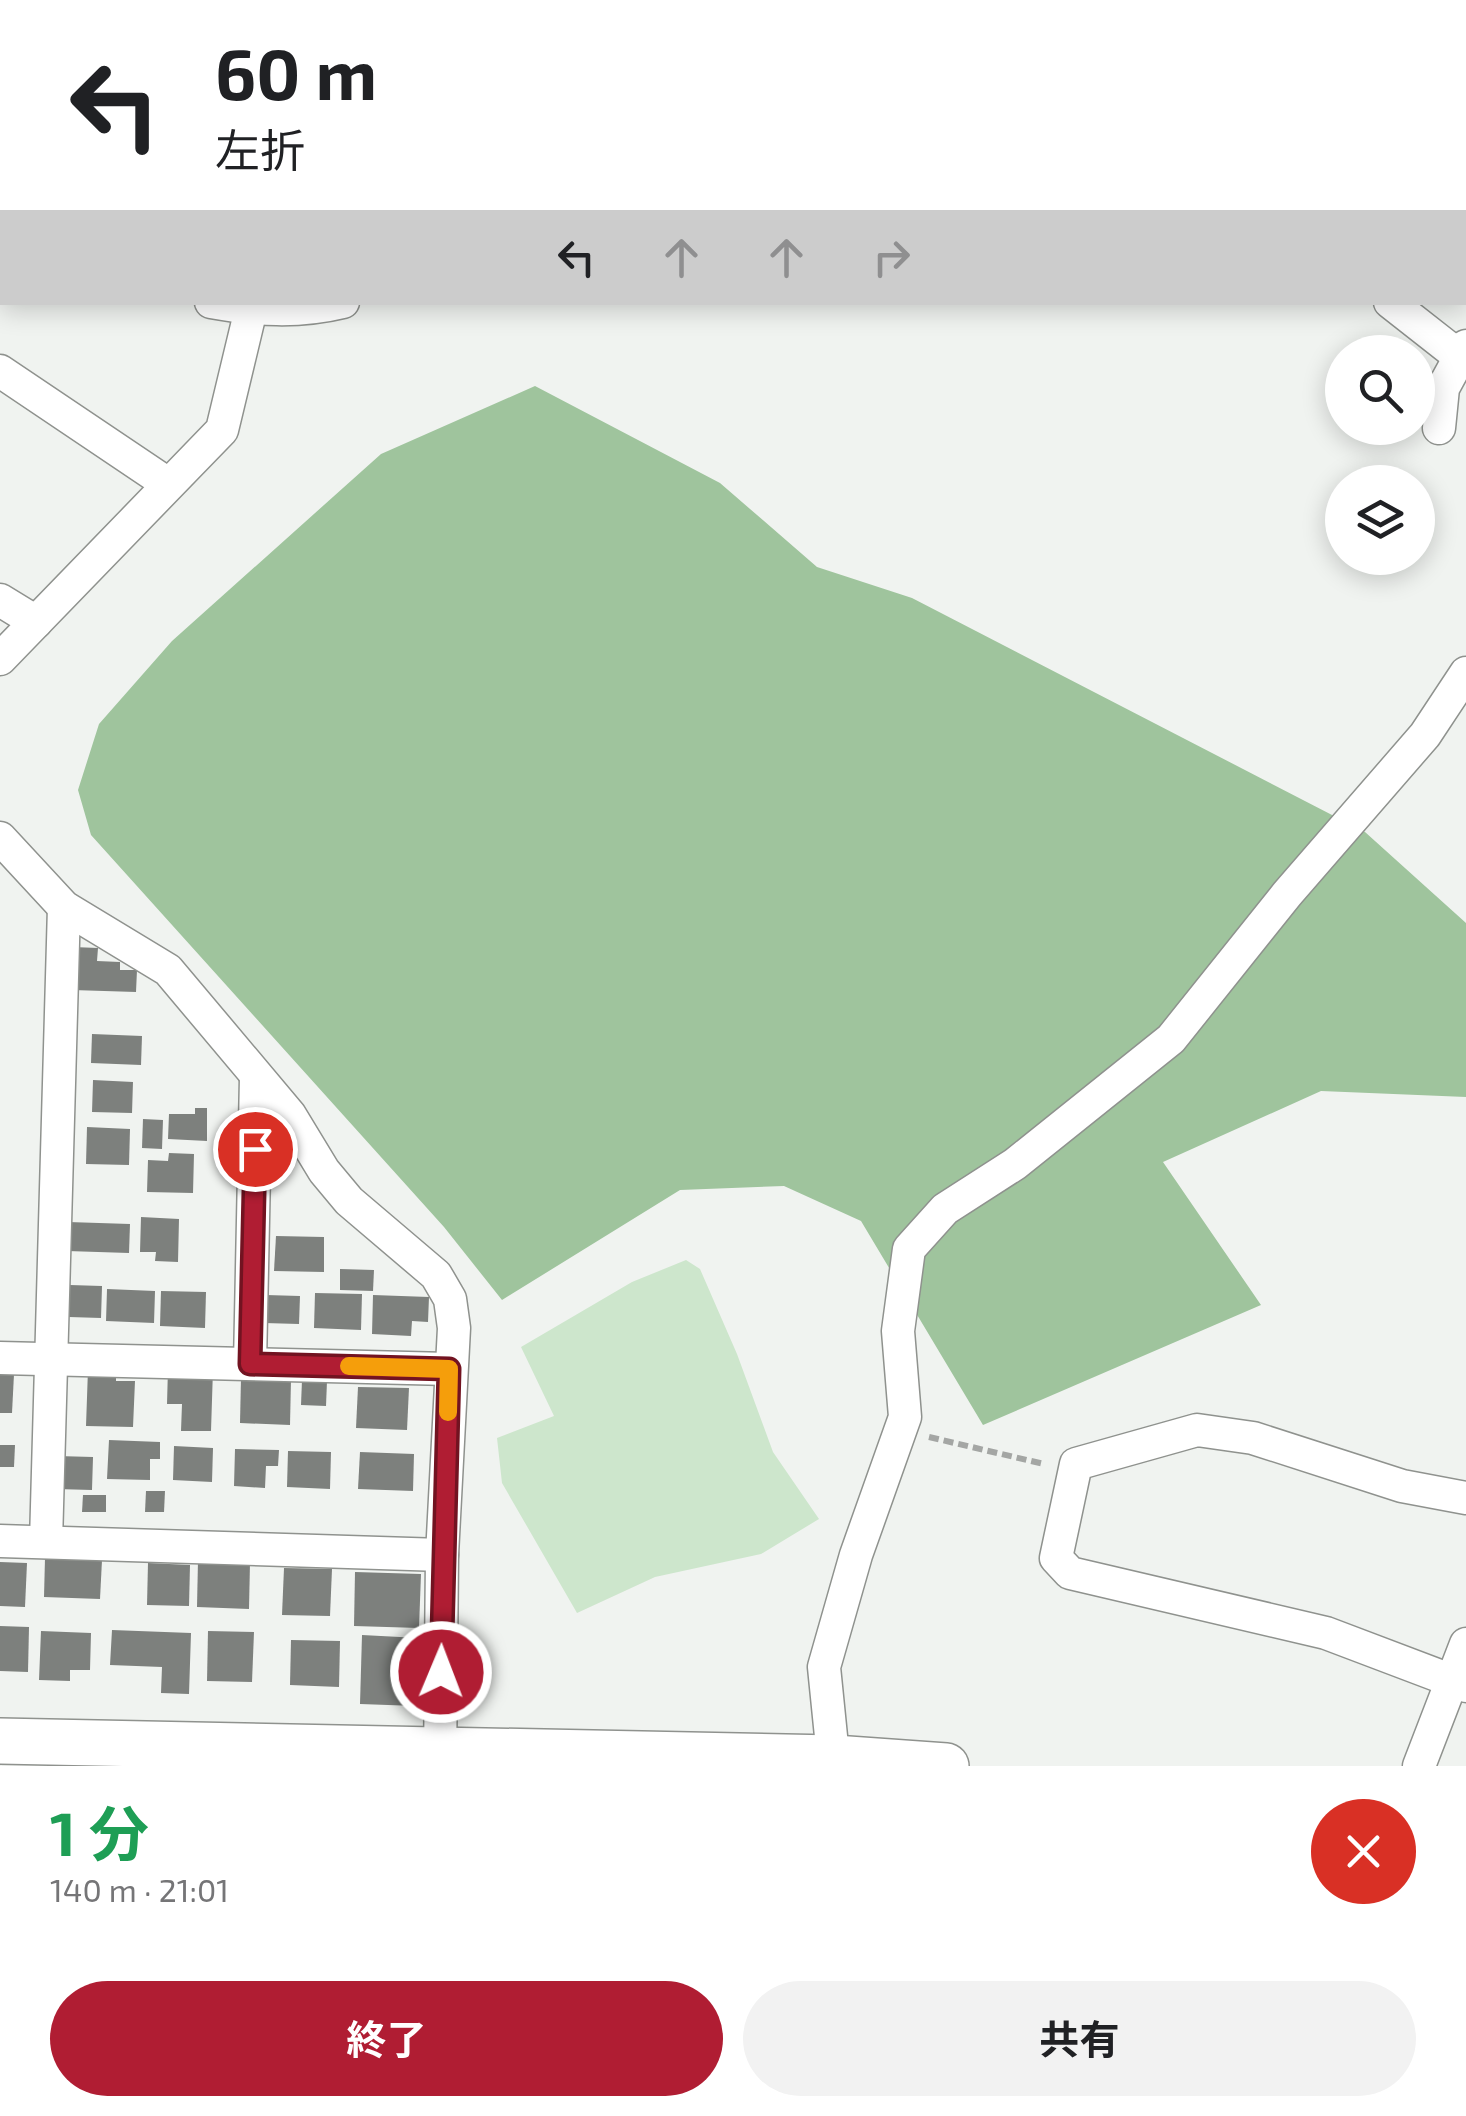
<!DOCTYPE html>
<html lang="ja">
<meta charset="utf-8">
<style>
:root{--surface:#fff;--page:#f2f2f2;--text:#202124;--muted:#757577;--accent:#b01d33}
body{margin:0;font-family:"Exo 2","Noto Sans JP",sans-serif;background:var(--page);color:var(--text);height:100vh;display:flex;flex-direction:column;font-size:38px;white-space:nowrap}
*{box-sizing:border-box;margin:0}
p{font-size:32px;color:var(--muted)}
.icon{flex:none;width:55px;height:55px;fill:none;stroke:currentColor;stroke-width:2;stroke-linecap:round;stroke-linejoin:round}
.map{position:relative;height:1766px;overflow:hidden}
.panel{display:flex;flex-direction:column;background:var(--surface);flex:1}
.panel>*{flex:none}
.guide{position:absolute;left:0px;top:0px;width:1468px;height:305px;box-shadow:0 5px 25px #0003;background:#fff;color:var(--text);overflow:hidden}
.fabs{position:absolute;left:1325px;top:335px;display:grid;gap:20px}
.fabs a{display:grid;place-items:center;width:110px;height:110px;border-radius:50%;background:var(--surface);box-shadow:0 5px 25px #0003;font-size:50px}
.pin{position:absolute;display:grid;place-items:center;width:85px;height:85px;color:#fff;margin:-42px;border:5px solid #fff;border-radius:50%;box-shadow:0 2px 10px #0007}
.me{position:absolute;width:110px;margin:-55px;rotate:1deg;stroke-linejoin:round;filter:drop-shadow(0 0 8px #0008)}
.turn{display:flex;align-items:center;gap:35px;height:210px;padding:0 50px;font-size:45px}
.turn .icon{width:130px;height:130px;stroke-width:2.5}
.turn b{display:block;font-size:70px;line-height:85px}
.lanes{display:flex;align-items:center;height:95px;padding:0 50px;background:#0003;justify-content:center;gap:50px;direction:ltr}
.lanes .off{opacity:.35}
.round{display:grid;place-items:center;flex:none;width:105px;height:105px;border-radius:52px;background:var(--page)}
.summary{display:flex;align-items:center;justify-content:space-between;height:170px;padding:0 50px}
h1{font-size:60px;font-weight:700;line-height:75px;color:#1e9e55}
.button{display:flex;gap:20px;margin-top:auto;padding:20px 50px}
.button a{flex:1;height:115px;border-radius:60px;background:var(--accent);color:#fff;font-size:40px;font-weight:700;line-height:115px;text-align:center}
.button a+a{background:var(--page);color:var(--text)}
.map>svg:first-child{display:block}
</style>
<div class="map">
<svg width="1466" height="1766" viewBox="0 0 1466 1766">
<rect width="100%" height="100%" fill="#f0f3f0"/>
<polygon fill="#cde6cc" points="686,1260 700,1269 737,1354 773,1452 819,1519 761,1554 655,1577 577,1613 502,1483 497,1438 554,1416 521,1347 632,1282"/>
<polygon fill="#9fc49d" points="535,386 720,483 817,567 912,598 1365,832 1466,923 1466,1097 1321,1091 1163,1162 1261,1305 983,1425 861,1221 784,1186 680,1190 502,1300 444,1227 91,835 78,790 99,724 172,641 381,454"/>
<g fill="#7d807d">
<polygon points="73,947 98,948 97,961 120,962 120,970 137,970 136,992 72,990"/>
<polygon points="92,1034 142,1036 141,1065 91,1063"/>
<polygon points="93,1080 133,1082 132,1113 92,1112"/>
<polygon points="195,1108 207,1108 207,1141 168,1139 169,1114 195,1114"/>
<polygon points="143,1119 163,1120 162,1149 142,1148"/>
<polygon points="87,1127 130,1129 129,1165 86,1164"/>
<polygon points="169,1153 194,1154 193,1193 147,1192 148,1160 168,1161"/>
<polygon points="141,1217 179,1219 178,1262 155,1261 156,1252 140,1252"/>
<polygon points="68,1222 130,1224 129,1253 67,1251"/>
<polygon points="276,1236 324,1237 324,1272 274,1271"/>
<polygon points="340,1269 374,1270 373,1291 340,1290"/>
<polygon points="70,1285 102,1286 101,1318 69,1317"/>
<polygon points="107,1289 155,1291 154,1323 106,1321"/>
<polygon points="161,1291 206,1292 205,1328 160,1326"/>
<polygon points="315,1293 362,1294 361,1330 314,1328"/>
<polygon points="266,1295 300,1296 299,1324 264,1323"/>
<polygon points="373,1295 429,1297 428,1322 412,1321 411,1336 372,1334"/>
<polygon points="168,1368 213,1369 211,1431 181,1431 182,1404 167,1404"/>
<polygon points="88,1369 116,1371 116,1381 135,1381 133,1427 86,1426"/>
<polygon points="0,1374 14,1374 12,1413 0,1413"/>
<polygon points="241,1378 291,1379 290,1425 240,1423"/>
<polygon points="302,1380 327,1381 326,1406 301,1405"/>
<polygon points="358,1387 409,1388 407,1430 356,1428"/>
<polygon points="109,1440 160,1442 160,1459 150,1459 150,1480 107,1479"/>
<polygon points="0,1445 15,1445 14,1467 0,1467"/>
<polygon points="174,1446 213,1448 212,1482 173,1480"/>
<polygon points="235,1449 279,1450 278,1466 266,1466 265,1488 234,1486"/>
<polygon points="288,1451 331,1452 330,1489 287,1487"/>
<polygon points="360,1452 414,1454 413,1491 358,1489"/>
<polygon points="57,1456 93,1457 92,1490 56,1489"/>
<polygon points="146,1491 165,1491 164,1512 145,1512"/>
<polygon points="83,1495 106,1495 106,1512 82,1512"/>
<polygon points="45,1558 102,1560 100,1599 44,1597"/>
<polygon points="198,1560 250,1562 249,1609 197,1607"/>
<polygon points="0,1562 27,1563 25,1607 0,1606"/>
<polygon points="148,1563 190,1565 189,1606 147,1605"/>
<polygon points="284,1568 332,1569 330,1616 282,1615"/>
<polygon points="355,1572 421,1574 419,1628 354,1626"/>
<polygon points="0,1626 29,1627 28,1672 0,1671"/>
<polygon points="112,1630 191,1633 189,1694 161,1693 162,1667 110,1665"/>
<polygon points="41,1631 91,1633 90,1670 70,1670 70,1681 39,1680"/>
<polygon points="208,1631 254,1632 252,1682 207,1681"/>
<polygon points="362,1635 419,1638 416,1706 360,1704"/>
<polygon points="291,1640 340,1641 339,1687 290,1685"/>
</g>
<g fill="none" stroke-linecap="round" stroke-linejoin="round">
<defs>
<g id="street">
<polyline points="80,0 84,2"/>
<polyline points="433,0 437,2"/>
<polyline points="725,0 726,2"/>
<polyline points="573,2 579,0"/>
<polyline points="1045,2 1051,0"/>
<polyline points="1405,2 1412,0"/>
<polyline points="0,172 2,174"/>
<path d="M211,302C256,310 298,313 343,302"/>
<polyline points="1390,302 1460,357"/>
<polyline points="0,371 168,484"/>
<polyline points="1439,428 1443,388 1466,346"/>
<polyline points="0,600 36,622"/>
<polyline points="0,659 222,430 251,309"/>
<polyline points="0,838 64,907 168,970 290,1115 324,1171 349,1201 436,1275 450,1299 454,1328 442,1555 440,1766"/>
<polyline points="0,1358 449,1369"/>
<polyline points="250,1364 256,1077"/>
<polyline points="1466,1498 1402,1486 1253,1438 1197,1430 1076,1464 1056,1558 1070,1573 1326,1633 1466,1686"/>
<polyline points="0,1541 442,1555"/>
<polyline points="46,1542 64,907"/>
<polyline points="834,1766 824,1667 856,1555 905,1417 898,1331 909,1249 945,1209 1015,1164 1171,1039 1287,894 1425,735 1466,673"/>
<polyline points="1419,1766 1466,1644"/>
</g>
<polyline id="secondary" points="0,1741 834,1758 946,1766"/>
</defs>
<use href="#street" stroke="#8f928e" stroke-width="35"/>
<use href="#secondary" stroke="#8f928e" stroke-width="48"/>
<polyline stroke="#a4a6a4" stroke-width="6" stroke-dasharray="10 5" stroke-linecap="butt" points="929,1437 1044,1464"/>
<use href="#street" stroke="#fff" stroke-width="32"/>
<use href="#secondary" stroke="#fff" stroke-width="45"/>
</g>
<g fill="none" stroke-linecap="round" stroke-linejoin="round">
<defs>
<polyline id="route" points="255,1149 250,1364 449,1369 441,1672"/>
</defs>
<use href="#route" stroke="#721321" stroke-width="25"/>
<use href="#route" stroke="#b01d33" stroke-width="18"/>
<polyline stroke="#f59e0b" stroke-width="18" points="349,1366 449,1369 448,1412"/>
</g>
</svg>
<div class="fabs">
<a><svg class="icon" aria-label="search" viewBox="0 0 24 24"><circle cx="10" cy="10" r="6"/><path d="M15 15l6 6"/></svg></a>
<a><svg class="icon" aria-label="layers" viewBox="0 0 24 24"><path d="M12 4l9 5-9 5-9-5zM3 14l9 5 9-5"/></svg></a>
</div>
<div class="pin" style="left:255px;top:1149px;background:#d93025"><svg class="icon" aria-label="arrive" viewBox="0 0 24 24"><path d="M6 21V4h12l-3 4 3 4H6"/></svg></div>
<svg class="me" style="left:441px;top:1672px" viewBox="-20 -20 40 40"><circle r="17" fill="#b01d33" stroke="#fff" stroke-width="3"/><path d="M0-11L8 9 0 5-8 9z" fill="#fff"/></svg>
<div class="guide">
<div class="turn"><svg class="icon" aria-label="left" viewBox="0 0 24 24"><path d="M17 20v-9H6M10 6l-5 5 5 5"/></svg><div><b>60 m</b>左折</div></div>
<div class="lanes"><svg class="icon" aria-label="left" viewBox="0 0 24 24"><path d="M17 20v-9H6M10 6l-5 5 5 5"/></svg><svg class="icon off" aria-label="ahead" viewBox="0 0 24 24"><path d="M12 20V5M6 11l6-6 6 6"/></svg><svg class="icon off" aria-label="ahead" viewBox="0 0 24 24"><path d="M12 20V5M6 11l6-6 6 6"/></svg><svg class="icon off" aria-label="right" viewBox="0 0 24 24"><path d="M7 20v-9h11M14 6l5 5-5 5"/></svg></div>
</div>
</div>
<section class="panel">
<div class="summary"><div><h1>1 分</h1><p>140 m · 21:01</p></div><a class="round" style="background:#d93025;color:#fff"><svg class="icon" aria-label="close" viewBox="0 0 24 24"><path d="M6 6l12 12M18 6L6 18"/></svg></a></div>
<div class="button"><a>終了</a><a>共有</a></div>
</section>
